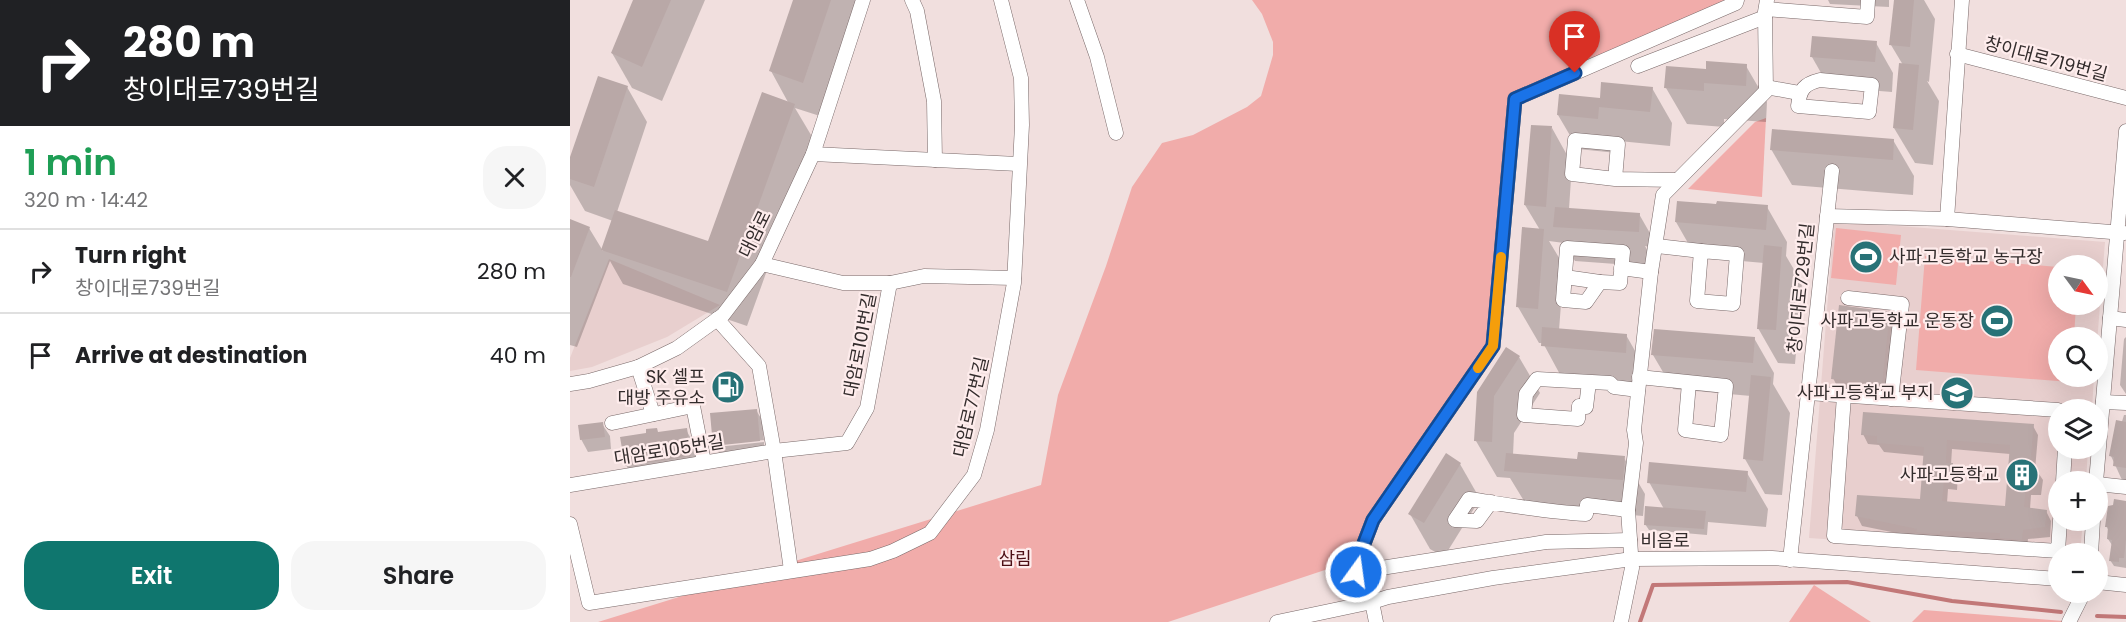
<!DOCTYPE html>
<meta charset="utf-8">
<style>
:root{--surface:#fff;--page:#f6f6f6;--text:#202124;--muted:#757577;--line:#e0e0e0;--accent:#0f766e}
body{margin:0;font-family:Poppins,"Noto Sans KR",sans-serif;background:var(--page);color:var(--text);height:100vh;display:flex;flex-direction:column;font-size:22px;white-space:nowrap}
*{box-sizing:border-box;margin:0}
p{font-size:20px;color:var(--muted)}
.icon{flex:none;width:33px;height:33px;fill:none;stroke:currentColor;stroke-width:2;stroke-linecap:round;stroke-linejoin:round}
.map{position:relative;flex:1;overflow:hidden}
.side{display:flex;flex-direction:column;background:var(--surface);width:570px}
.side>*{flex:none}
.guide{background:#202124;color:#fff;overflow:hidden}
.needle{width:39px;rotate:123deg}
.buttons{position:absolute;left:1478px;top:255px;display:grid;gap:12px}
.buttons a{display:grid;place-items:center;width:60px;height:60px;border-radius:50%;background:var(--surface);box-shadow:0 6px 24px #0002;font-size:30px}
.pin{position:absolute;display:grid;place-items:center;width:51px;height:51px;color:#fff;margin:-62px -26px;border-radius:50% 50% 50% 0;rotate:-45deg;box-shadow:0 0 6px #0007}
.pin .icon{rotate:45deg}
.me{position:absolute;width:66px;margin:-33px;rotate:14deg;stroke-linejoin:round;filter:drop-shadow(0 0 4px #0008)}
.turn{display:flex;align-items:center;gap:21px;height:126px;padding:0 24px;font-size:27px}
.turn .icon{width:78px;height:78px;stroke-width:2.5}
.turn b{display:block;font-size:42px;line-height:51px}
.round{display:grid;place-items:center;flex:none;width:63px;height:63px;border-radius:24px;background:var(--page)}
.summary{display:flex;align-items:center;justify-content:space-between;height:102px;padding:0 24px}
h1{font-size:36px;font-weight:600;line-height:45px;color:#1e9e55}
.cta{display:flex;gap:12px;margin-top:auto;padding:12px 24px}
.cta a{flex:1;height:69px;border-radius:24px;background:var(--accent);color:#fff;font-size:24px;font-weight:600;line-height:69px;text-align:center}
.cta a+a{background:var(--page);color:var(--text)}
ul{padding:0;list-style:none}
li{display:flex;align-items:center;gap:18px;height:84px;padding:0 24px;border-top:2px solid var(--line)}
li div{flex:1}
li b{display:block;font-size:22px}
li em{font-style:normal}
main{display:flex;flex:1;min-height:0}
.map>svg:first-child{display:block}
</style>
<main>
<section class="side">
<div class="guide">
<div class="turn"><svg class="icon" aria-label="right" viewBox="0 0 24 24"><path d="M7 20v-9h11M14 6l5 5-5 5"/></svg><div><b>280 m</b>창이대로739번길</div></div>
</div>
<div class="summary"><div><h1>1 min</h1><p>320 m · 14:42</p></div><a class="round"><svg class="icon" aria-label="close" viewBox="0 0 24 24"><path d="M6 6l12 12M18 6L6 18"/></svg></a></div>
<ul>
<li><svg class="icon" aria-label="right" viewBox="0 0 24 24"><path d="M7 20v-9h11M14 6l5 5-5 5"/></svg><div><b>Turn right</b><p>창이대로739번길</p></div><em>280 m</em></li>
<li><svg class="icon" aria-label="arrive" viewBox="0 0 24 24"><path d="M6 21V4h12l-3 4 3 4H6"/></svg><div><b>Arrive at destination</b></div><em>40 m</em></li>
</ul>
<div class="cta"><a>Exit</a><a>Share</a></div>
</section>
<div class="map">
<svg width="1556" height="622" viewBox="0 0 1556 622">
<rect width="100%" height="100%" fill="#f1dfde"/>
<g fill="#e8cfce" fill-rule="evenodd">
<path d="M1264,221L1535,242L1527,343V338H1488V376L1524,377L1522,409L1488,410V448L1518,449L1516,481L1488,482V520L1513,521L1510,553L1488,554V555L1239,538ZM1488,266H1527V304H1488Z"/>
<polygon points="39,259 150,305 97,337 22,367 0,371 0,358"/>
</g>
<g fill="#f1acaa">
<polygon points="682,0 1167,0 945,99 923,346 803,520 788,559 598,622 28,622 471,485 488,395 536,266 562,187 592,143 623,135 677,107 691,96 703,55 703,42 692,14"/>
<polygon points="1196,118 1192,197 1118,189 1185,122"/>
<polygon points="1266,228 1331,235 1326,285 1261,278"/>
<polygon points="1355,256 1488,267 1488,304 1506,305 1504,337 1488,338 1488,376 1500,377 1500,382 1346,370"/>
<polygon points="1244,585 1301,622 1219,622"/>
<polygon points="1354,610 1506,622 1342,622"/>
</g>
<g fill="#0003" fill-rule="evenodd">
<polygon points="65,0 135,0 92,101 62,88 42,53"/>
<polygon points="225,0 293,0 253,117 225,108 244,140 177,326 53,284 40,261 7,347 0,345 0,221 19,228 33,251 43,221 15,211 0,185 0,162 57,87 77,122 47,212 139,243 219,104 201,71"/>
<polygon points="1258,0 1319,0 1319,7 1260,4"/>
<polygon points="1325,0 1354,0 1365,19 1359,82 1357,81 1369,101 1363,165 1345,163 1324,128 1333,65 1321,45"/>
<polygon points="1306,43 1323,73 1322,92 1259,87 1242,57"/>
<polygon points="1176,66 1197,102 1196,122 1154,119 1154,127 1117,124 1096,88 1137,71"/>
<polygon points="1082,88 1102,123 1100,146 1049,141 1047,153 1008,149 988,115"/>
<polygon points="982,128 1002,164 999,209 1069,214 1089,249 1075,246 1087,267 1005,261 994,243 979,241 994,266 989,330 1056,335 1076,370 1075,387 993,380 973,343 969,343 948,307 970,230 955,205"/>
<polygon points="1323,140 1344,176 1343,195 1222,185 1201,149"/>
<polygon points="1108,202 1197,207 1217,242 1216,256 1232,283 1225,364 1208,363 1188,328 1194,263 1126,257 1106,222"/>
<polygon points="1319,313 1324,323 1316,393 1268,388 1263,378"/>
<polygon points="1556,337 1556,394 1550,385 1554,339"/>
<polygon points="1184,338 1204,373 1203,384 1220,413 1212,495 1195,494 1175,459 1181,396 1103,389 1083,355"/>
<polygon points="949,357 970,393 944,433 943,455 1008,461 1054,458 1075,494 1073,516 957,506 940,478 927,477 906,441 908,393"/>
<polygon points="186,410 192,420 194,440 147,444 147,447 194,442 194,451 150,455 145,445"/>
<polygon points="1554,415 1556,415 1556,480 1552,480 1541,456"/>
<polygon points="32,424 40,436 41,449 18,452 11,439"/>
<path d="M1463,426L1468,435L1465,470L1467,471L1473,480L1471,495H1461L1460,509L1476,511L1481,521L1480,537L1458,539L1457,549L1351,538L1292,526L1287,516L1352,501L1355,456L1314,452L1309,445L1298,444L1293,434ZM1382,449L1440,454L1436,507L1377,503L1378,489L1387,490L1388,474L1381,465Z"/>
<polygon points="116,430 123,442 127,468 63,478 56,465 89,434"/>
<polygon points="890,464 910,499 874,557 860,549 840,514"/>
<polygon points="1177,473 1198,509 1196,527 1138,522 1137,535 1079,530 1075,524 1094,509 1079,482"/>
<polygon points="1556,502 1556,568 1544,566 1540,560 1542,545 1538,539 1539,531 1536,526"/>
</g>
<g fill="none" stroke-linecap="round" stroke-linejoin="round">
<g stroke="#c27878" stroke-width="4">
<polyline points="1527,616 1556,617"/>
<polyline points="1070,622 1083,585 1277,582 1382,601 1491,612"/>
</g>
</g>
<g fill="#b9a8a7" fill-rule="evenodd">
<polygon points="63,0 101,0 72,67 41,53"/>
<polygon points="223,0 261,0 233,83 199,71"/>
<polygon points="1324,0 1344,0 1340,47 1319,45"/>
<polygon points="1242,36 1307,41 1305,62 1240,57"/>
<polygon points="1136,61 1177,64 1176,86 1134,83 1134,91 1094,88 1096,66 1136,69"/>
<polygon points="1329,63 1349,65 1343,130 1323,128"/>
<polygon points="28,76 58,86 24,187 0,179 0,157"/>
<polygon points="1031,82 1083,87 1080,112 1029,107 1028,119 987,115 989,94 1030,98"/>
<polygon points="192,92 225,104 157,292 31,250 45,210 138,241"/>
<polygon points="961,125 982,126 976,207 954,205"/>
<polygon points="1202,129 1324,139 1323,160 1200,150"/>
<polygon points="1107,201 1146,204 1147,201 1198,205 1196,230 1105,222"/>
<polygon points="985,207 1070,213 1069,232 983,227"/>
<polygon points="0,219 20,227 1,277 0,277"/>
<polygon points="952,227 974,229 968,309 946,307"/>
<polygon points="1194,245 1212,247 1206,330 1187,329"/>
<polygon points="1269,305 1320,312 1312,384 1261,379"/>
<polygon points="972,327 1057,334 1056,353 971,346"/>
<polygon points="1084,329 1185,337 1183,363 1081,355"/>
<polygon points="936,347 950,356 924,396 922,442 904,441 907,392"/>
<polygon points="1181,375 1201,377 1193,461 1173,459"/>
<polygon points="187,409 190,441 143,446 140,413"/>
<path d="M1293,412L1464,424L1460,468L1468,469L1467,487L1456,486L1454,507L1477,510L1475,527L1453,530L1452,540L1430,538V533L1370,531V534L1346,532L1347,529L1285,516L1287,495L1350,499L1354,447L1307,443V436L1291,435ZM1377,440L1440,445L1435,506L1372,501L1374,480L1382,481L1383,463H1376Z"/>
<polygon points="1546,420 1556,422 1556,468 1543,466 1544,457 1539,456"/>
<polygon points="33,422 35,437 10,440 8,425"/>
<polygon points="87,428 88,432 117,428 121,456 55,466 50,437 76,433 76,429"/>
<polygon points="1008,452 1055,456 1053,480 934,471 936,453 1007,459"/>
<polygon points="876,453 891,463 854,523 838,514"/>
<polygon points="1079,462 1178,471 1176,492 1077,483"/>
<polygon points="1544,499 1556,501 1556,539 1554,558 1549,558 1549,562 1539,561 1542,540 1537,539 1538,527 1535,527 1538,506 1543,505"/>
<polygon points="1075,506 1136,511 1134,529 1074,525"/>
</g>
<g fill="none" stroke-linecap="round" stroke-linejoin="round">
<defs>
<g id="minor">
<polyline points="342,0 347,11 364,101 365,160"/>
<polyline points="507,0 527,57 546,133"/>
<polyline points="1196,9 1297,17 1298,0"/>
<polyline points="1387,54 1556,98"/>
<polyline points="1068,66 1195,17"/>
<path d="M1250,80L1302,85L1299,112L1228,106C1230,89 1234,84 1250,80Z"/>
<polyline points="1196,87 1229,93"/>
<polyline points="243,154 449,164"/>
<polyline points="1045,179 1048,144 1005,140 1002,174 1045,179 1107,180"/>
<polyline points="1257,216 1377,219 1554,233"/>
<polyline points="1377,219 1392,0"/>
<polyline points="1087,246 1131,251"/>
<polygon points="997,248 1053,252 1050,283 1030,282 1016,302 993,300"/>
<polygon points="1131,251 1167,254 1163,304 1127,301"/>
<polyline points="192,264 273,283 320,283 354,276 444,278"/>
<polyline points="1051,268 1081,272"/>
<polyline points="995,277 1030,282"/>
<polyline points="1278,298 1332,304 1321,399"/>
<polyline points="1540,318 1556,320"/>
<polyline points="147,319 189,366 204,451 221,570"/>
<polyline points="68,367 83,414"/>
<polyline points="1069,377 1156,386 1151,435 1115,430 1119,383"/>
<polyline points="1019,382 1016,407 1009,406 1008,419 954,415 956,394 967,379 1040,383 1044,387 1068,390"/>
<polyline points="0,384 19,381 68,367 107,348 153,315 192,264 243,154 293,0"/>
<polyline points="1238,393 1488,410"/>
<polyline points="1274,396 1264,536 1488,551 1490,520"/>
<polyline points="1533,402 1556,403"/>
<polyline points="42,423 123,406 134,462"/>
<polyline points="1493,482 1495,448"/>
<polyline points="1526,482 1556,131"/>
<polyline points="1527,484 1556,487"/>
<polyline points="0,485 204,451 277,443 297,408 320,283"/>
<path d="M921,502L907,521L885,520L899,499C938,505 976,512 1016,514L1017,505L1058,510"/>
<polyline points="0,524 19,603 300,559 323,551 360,533 404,475 417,430 444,283 452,125 451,78 431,0"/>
<polyline points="1521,554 1523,520"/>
<polyline points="1220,560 1262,171"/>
<polyline points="786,572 976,542 1060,540"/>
<polyline points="1527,582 1556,585"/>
<polyline points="707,622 802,602 818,597 923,578 1062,559 1202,558 1488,579"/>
<polyline points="806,622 802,602 784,593 788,559 803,520 923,346 945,99 1166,3 1167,0"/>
<polyline points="1051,622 1062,568 1058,510 1066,443 1064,430 1081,272 1093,195 1196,91 1195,12 1197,0"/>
<polyline points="1499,622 1514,592"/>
</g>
</defs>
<use href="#minor" stroke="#796969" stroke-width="15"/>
<use href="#minor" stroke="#fff" stroke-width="14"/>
</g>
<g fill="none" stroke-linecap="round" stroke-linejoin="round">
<defs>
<polyline id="route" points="786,572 788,559 803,520 923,346 945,99 1005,73"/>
</defs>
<use href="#route" stroke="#114b97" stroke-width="15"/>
<use href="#route" stroke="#1a73e8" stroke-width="10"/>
<polyline stroke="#f59e0b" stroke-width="10" points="908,368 923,346 931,257"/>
</g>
<defs>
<symbol id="stadium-disc" viewBox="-11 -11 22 22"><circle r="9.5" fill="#287277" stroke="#feecec"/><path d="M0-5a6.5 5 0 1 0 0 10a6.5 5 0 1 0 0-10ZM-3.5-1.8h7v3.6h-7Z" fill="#fff"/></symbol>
<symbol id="fuel-disc" viewBox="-11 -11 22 22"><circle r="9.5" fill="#287277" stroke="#feecec"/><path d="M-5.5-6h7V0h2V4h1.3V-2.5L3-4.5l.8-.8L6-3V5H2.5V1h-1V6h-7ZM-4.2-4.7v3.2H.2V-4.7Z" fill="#fff"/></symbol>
<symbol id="school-disc" viewBox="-11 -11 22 22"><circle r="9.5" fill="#287277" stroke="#feecec"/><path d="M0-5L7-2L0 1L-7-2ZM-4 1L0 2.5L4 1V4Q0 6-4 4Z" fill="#fff"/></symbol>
<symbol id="building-disc" viewBox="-11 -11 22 22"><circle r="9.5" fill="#287277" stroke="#feecec"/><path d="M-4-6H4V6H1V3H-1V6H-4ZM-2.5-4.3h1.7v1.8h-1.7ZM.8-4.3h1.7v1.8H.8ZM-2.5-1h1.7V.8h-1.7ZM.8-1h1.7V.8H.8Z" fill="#fff"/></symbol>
</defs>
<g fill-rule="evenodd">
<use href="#stadium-disc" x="1277" y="238" width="38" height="38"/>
<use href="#stadium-disc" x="1408" y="302" width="38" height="38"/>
<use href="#fuel-disc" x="139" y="368" width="38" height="38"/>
<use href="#school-disc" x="1368" y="374" width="38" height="38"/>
<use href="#building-disc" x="1433" y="456" width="38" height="38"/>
</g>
<g text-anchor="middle" stroke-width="4.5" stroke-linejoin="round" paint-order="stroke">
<g font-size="18" fill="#332c2c" stroke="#feecec">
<text transform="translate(1476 59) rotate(15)" y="6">창이대로719번길</text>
<text transform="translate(185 234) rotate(-64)" y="6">대암로</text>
<text transform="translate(1231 288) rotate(-84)" y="6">창이대로729번길</text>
<text transform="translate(290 345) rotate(-79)" y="6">대암로101번길</text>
<text transform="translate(401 407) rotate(-77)" y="6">대암로77번길</text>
<text transform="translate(99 450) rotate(-9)" y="6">대암로105번길</text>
<text x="1095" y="547">비음로</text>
</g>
<g font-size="18" fill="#332c2c" stroke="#feecec" text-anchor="end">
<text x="1319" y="263" text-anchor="start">사파고등학교 농구장</text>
<text x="1404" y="327">사파고등학교 운동장</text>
<text x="135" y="383">SK 셀프<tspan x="135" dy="21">대방 주유소</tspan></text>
<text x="1364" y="399">사파고등학교 부지</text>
<text x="1429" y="481">사파고등학교</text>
</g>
<g font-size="18" fill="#4d0f15" stroke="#feecec">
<text x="445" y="565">삼림</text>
</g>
</g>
</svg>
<div class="buttons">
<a><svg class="needle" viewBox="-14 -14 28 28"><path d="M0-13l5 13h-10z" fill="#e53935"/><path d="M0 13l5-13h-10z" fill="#757577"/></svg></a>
<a><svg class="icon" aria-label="search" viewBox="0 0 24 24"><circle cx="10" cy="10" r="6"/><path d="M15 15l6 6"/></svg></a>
<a><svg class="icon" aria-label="layers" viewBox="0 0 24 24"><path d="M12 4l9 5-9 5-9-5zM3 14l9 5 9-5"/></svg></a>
<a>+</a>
<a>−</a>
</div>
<div class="pin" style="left:1005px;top:73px;background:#d93025"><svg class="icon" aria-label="arrive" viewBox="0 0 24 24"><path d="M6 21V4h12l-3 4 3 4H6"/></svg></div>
<svg class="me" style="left:786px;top:572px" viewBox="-20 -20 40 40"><circle r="17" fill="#1a73e8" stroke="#fff" stroke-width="3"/><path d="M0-11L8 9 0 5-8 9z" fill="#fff"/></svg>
</div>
</main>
